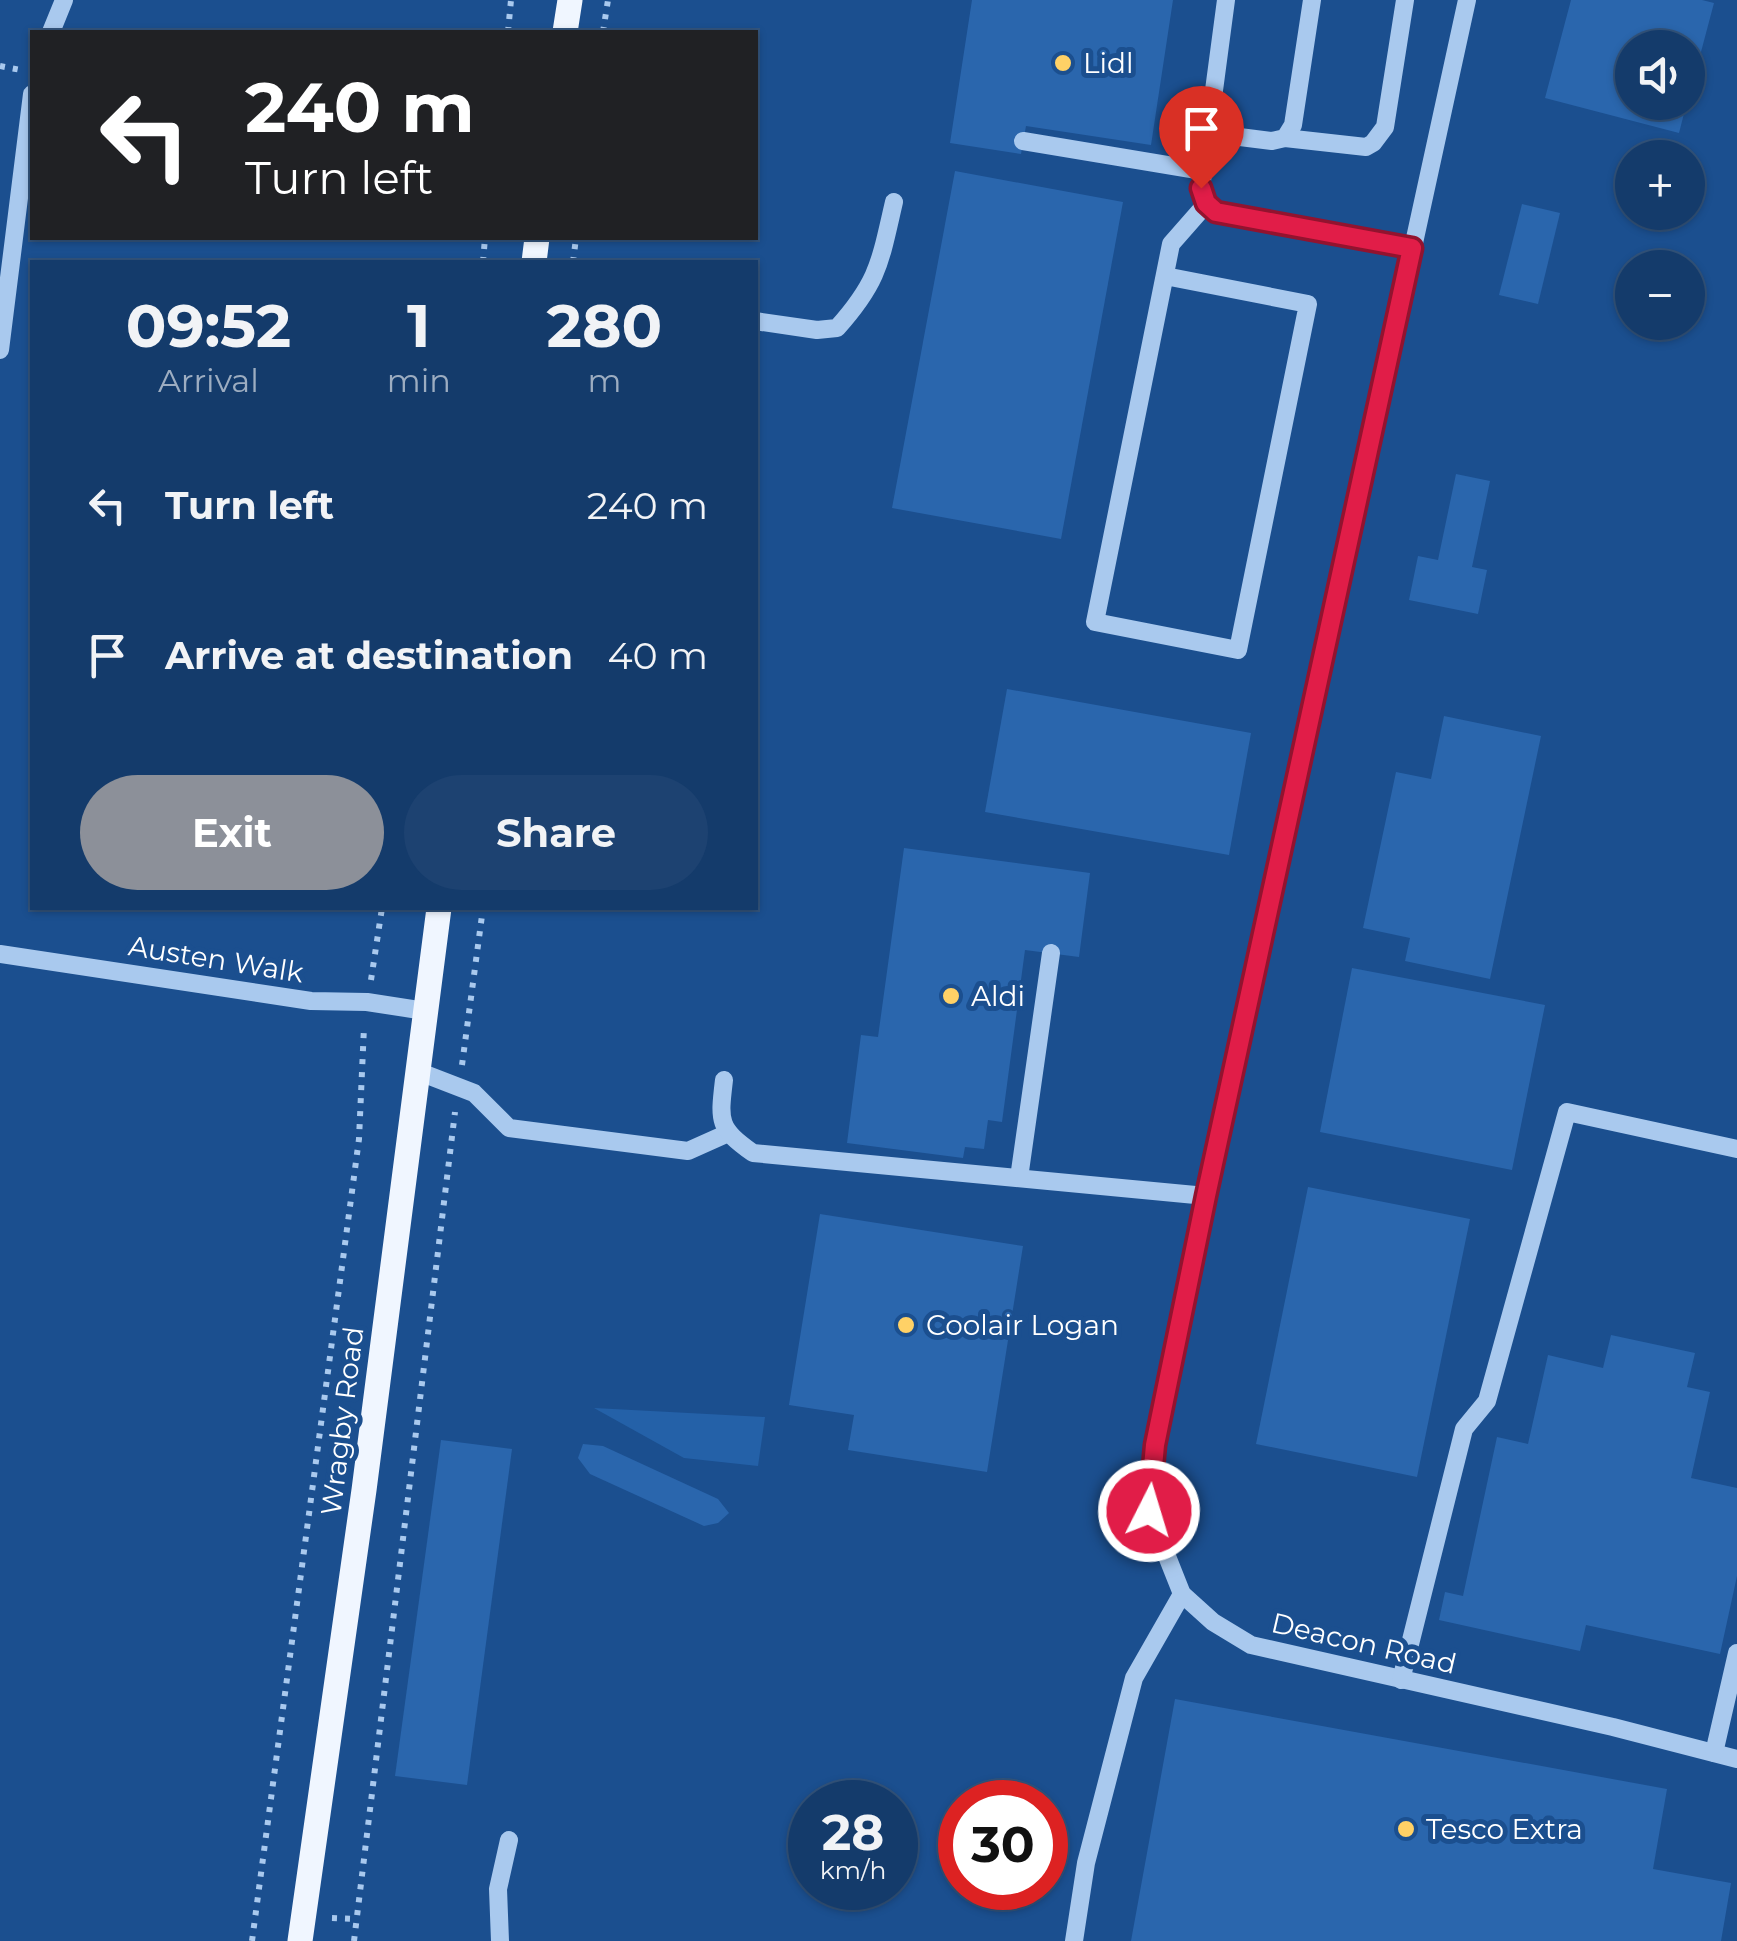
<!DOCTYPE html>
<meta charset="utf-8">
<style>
:root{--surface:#143b6b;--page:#1d4271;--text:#f1f3f6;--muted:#9dadc1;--line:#33557e;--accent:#8c9099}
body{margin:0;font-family:Montserrat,sans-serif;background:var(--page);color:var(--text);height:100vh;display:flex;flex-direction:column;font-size:38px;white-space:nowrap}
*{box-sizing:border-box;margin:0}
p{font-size:32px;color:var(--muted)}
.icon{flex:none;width:55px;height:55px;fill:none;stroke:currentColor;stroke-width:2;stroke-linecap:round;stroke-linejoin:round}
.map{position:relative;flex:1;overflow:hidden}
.side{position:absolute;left:30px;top:260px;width:728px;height:650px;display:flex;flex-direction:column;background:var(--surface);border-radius:0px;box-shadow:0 2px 8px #0004,0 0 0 2px var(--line)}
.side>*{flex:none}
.top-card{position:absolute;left:30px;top:30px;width:728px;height:210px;border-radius:0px;box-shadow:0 2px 8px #0004,0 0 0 2px var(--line);background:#202124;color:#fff;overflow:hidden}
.controls{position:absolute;left:1615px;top:30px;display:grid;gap:20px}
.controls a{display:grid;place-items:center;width:90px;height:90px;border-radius:50%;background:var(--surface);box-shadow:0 2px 8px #0004,0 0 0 2px var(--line);font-size:50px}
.speed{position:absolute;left:788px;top:1780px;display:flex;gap:20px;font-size:50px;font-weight:700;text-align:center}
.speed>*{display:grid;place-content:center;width:130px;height:130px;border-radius:50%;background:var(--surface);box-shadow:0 2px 8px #0004,0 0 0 2px var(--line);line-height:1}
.speed small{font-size:25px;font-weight:400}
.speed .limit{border:15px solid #d22;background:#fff;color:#111}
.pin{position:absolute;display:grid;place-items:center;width:85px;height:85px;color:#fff;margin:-102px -42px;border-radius:50% 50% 50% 0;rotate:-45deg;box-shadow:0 0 10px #0007}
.pin .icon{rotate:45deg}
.me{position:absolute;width:110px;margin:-55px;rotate:5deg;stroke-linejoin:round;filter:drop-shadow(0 0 8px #0008)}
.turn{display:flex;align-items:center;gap:35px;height:210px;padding:0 50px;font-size:45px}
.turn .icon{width:130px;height:130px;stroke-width:2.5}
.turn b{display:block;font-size:70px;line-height:85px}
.eta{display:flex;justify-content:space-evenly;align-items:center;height:170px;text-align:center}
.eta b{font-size:60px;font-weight:700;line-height:70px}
.action{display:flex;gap:20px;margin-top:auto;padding:20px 50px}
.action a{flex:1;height:115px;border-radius:60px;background:var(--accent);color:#fff;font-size:40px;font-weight:700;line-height:115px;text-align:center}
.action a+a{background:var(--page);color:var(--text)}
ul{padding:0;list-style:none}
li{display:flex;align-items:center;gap:30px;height:150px;padding:0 50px}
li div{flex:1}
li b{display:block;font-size:38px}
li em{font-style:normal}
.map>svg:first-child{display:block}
</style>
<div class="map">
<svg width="1737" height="1941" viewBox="0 0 1737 1941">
<rect width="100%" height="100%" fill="#1b4f8f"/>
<polygon fill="#2461a8" points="594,1408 765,1417 758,1466 684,1458"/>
<g fill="#2a66ad">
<polygon points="972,0 1173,0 1151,145 1026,126 1021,154 950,143"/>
<polygon points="1571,0 1702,0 1714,3 1689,97 1688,48 1632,48 1632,102 1687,102 1679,133 1545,98"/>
<polygon points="955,171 1123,202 1061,539 892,508"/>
<polygon points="1522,204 1560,213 1538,304 1499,295"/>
<polygon points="1456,474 1490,481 1472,567 1487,570 1478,614 1409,600 1418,556 1438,560"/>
<polygon points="1007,689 1251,733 1229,855 985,812"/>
<polygon points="1444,716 1541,736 1490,979 1405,961 1410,938 1363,928 1396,772 1431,779"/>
<polygon points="904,848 1090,873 1079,957 1025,950 1002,1122 988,1120 984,1149 965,1147 963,1158 847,1143 861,1035 878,1037"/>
<polygon points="1352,968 1545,1005 1512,1170 1320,1132"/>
<polygon points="1308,1187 1470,1219 1417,1477 1256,1444"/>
<polygon points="820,1214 1023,1246 987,1472 848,1450 854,1415 789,1405"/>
<polygon points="1611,1335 1695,1353 1687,1387 1710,1392 1691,1478 1737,1488 1737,1576 1720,1654 1586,1625 1580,1651 1439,1620 1445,1592 1463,1596 1497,1437 1528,1444 1548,1355 1603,1368"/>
<polygon points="441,1440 512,1449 467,1785 395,1776"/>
<polygon points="583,1444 603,1446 718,1499 729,1513 718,1523 704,1526 590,1474 578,1458"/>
<polygon points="1175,1699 1667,1789 1653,1869 1731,1883 1721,1941 1131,1941"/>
</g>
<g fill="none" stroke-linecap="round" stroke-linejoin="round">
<g stroke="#a9c9ee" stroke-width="6" stroke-dasharray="5 8" stroke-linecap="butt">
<polyline points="508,32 511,0"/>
<polyline points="603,32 608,0"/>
<polyline points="0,66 21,70"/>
<polyline points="483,262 485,238"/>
<polyline points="573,262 576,238"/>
<polyline points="371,980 382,908"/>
<polyline points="462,1065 483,908"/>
<polyline points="332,1918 356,1919"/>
<polyline points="252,1941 359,1139 364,1027"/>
<polyline points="354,1941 455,1112"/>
</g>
<g stroke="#a9c9ee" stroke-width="18">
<polyline points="1226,0 1201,188 1207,203 1216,212 1412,248"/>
<polyline points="1467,0 1206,1196 1155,1445 1149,1511 1182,1594 1213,1622 1251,1645 1613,1727 1737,1759"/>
<polyline points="51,32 64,0"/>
<polyline points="1208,133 1272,141 1285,138 1293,125 1312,0"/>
<polyline points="1285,138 1366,147 1373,143 1385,127 1405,0"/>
<polyline points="1023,141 1203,171"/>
<polyline points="1165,276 1308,304 1238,650 1095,622 1171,244 1207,203"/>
<path d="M755,321L817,330L837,328C879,281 880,262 894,202"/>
<polyline points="0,350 32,94"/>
<polyline points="0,954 311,1001 367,1002 425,1011"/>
<polyline points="417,1071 474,1093 509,1128 688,1151 726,1134"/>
<path d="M724,1080C719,1122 718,1128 753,1153L1206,1196"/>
<polyline points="1019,1178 1051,953"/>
<polyline points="1401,1680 1464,1429 1487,1401 1567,1112 1737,1149"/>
<polyline points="1714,1753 1737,1653"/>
<polyline points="500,1941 498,1889 509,1840"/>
<polyline points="1074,1941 1086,1863 1134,1678 1182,1594"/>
</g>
<g stroke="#f0f6ff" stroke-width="25">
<polyline points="565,32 570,0"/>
<polyline points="534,262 537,238"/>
<polyline points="300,1941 364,1490 439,908"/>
</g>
</g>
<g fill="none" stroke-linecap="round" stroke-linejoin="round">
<defs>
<polyline id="route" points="1149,1511 1155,1445 1206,1196 1412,248 1216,212 1206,203 1201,188"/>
</defs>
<use href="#route" stroke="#92132f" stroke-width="25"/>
<use href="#route" stroke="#e11d48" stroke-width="18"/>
</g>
<g fill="#ffd166" stroke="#1b4f8f" stroke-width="4">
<circle cx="1063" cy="63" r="10"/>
<circle cx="951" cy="996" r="10"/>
<circle cx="906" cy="1325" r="10"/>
<circle cx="1406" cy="1829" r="10"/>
</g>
<g text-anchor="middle" stroke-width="10" stroke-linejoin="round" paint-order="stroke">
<g font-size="28" fill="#fff" stroke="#1b4f8f" text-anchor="start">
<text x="1083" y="73">Lidl</text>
<text x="971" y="1006">Aldi</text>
<text x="926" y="1335">Coolair Logan</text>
<text x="1426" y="1839">Tesco Extra</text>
</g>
<g font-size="28" fill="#fff" stroke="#1b4f8f">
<text transform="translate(216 959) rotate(9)" y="10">Austen Walk</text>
<text transform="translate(342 1421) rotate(-83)" y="10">Wragby Road</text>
<text transform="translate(1364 1643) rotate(13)" y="10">Deacon Road</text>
</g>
</g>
</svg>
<div class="controls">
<a><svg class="icon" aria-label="sound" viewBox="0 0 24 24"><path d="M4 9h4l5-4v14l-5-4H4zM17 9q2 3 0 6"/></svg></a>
<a>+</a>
<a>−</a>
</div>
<div class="speed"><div>28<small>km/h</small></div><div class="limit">30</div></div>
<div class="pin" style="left:1201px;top:188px;background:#d93025"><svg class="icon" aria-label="arrive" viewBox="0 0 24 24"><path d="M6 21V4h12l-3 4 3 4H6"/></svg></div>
<svg class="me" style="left:1149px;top:1511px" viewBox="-20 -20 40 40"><circle r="17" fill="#e11d48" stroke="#fff" stroke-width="3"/><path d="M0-11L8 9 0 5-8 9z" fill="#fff"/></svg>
<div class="top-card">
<div class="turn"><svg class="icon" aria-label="left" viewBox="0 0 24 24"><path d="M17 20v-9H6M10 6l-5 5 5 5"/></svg><div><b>240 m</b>Turn left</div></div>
</div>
<section class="side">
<div class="eta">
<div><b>09:52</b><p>Arrival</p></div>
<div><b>1</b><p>min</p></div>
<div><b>280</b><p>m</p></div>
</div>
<ul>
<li><svg class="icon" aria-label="left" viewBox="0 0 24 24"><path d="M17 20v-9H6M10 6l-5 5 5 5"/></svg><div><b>Turn left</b></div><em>240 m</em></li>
<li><svg class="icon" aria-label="arrive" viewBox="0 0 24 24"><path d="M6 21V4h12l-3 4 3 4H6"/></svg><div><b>Arrive at destination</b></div><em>40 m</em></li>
</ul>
<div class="action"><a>Exit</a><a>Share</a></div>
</section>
</div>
